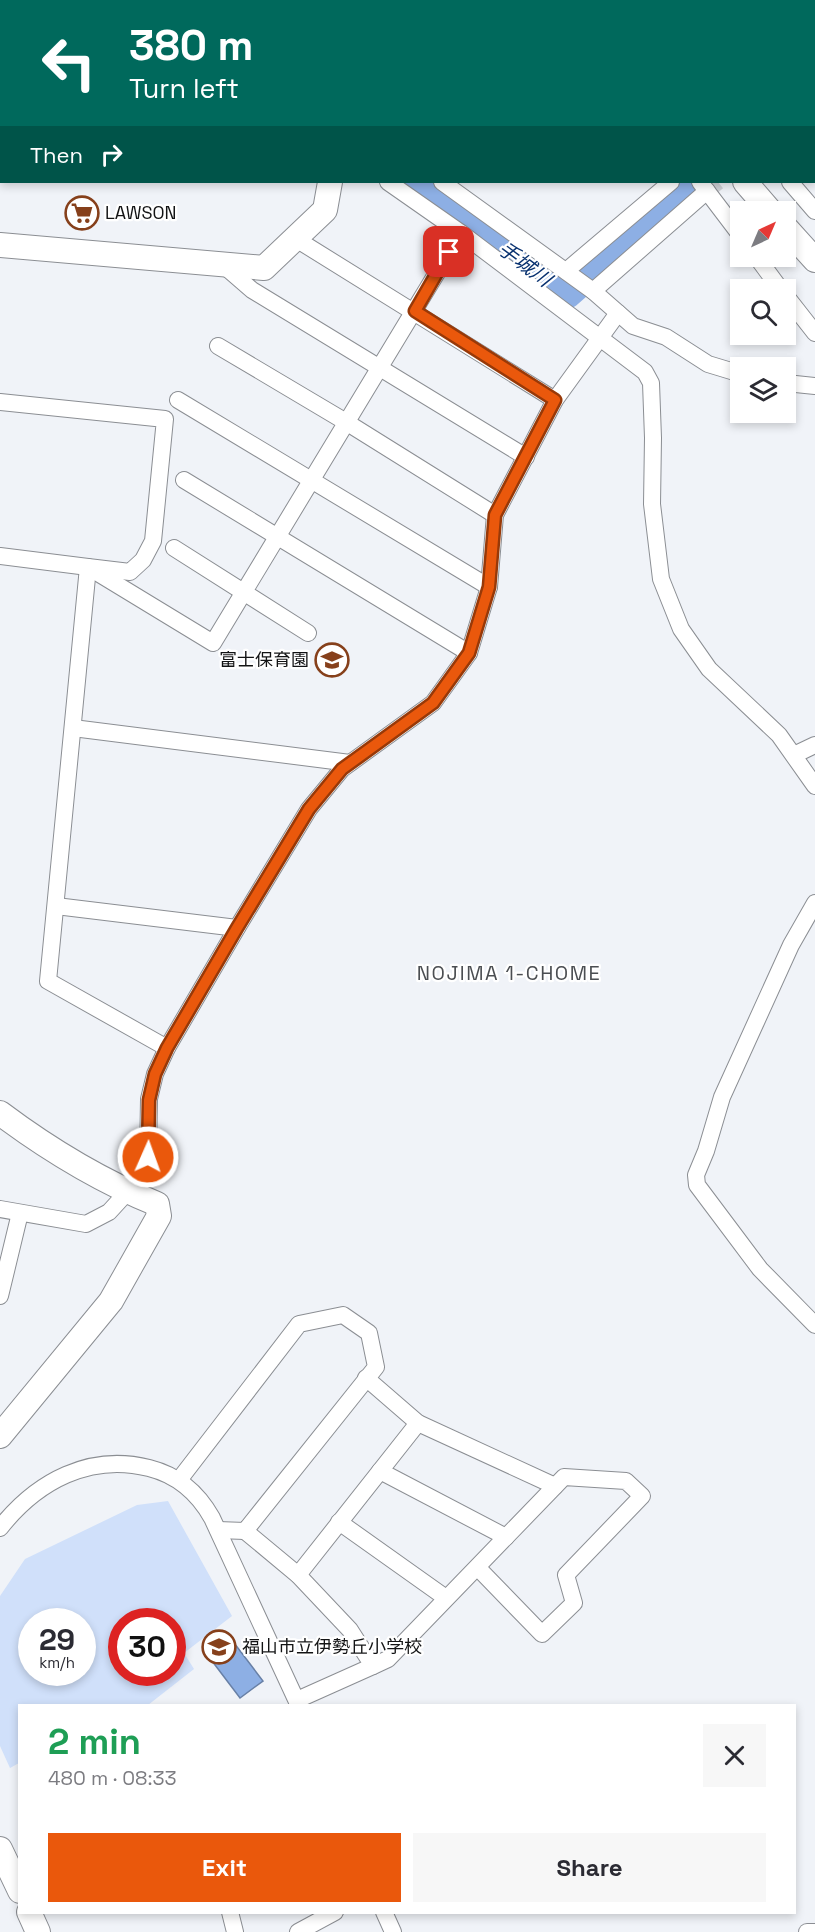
<!DOCTYPE html>
<meta charset="utf-8">
<style>
:root{--surface:#fff;--page:#f7f7f7;--text:#2b2b33;--muted:#7c7c81;--accent:#ea580c}
body{margin:0;font-family:"Space Grotesk","Noto Sans JP",sans-serif;background:var(--page);color:var(--text);height:100vh;display:flex;flex-direction:column;font-size:22px;white-space:nowrap}
*{box-sizing:border-box;margin:0}
p{font-size:20px;color:var(--muted)}
.icon{flex:none;width:33px;height:33px;fill:none;stroke:currentColor;stroke-width:2;stroke-linecap:round;stroke-linejoin:round}
.map{position:relative;flex:1;overflow:hidden}
.sheet{position:absolute;left:18px;top:1704px;width:778px;height:210px;display:flex;flex-direction:column;background:var(--surface);border-radius:0px;box-shadow:0 3px 9px #0003}
.sheet>*{flex:none}
.banner{position:absolute;left:0px;top:0px;width:816px;height:183px;box-shadow:0 3px 9px #0003;background:#00695c;color:#fff;overflow:hidden}
.needle{width:39px;rotate:44deg}
.tools{position:absolute;left:730px;top:201px;display:grid;gap:12px}
.tools a{display:grid;place-items:center;width:66px;height:66px;border-radius:0px;background:var(--surface);box-shadow:0 3px 9px #0003;font-size:30px}
.speed{position:absolute;left:18px;top:1608px;display:flex;gap:12px;font-size:30px;font-weight:700;text-align:center}
.speed>*{display:grid;place-content:center;width:78px;height:78px;border-radius:50%;background:var(--surface);box-shadow:0 3px 9px #0003;line-height:1}
.speed small{font-size:15px;font-weight:400}
.speed .limit{border:9px solid #d22;background:#fff;color:#111}
.pin{position:absolute;display:grid;place-items:center;width:51px;height:51px;color:#fff;margin:-26px;border-radius:12px;box-shadow:0 3px 9px #0006}
.me{position:absolute;width:66px;margin:-33px;rotate:2deg;stroke-linejoin:round;filter:drop-shadow(0 0 4px #0008)}
.turn{display:flex;align-items:center;gap:21px;height:126px;padding:0 30px;font-size:27px}
.turn .icon{width:78px;height:78px;stroke-width:2.5}
.turn b{display:block;font-size:42px;line-height:51px}
.then{display:flex;align-items:center;height:57px;padding:0 30px;background:#0003;gap:12px;font-size:22px}
.round{display:grid;place-items:center;flex:none;width:63px;height:63px;border-radius:0px;background:var(--page)}
.summary{display:flex;align-items:center;justify-content:space-between;height:102px;padding:0 30px}
h1{font-size:36px;font-weight:800;line-height:45px;color:#1e9e55}
.cta{display:flex;gap:12px;margin-top:auto;padding:12px 30px}
.cta a{flex:1;height:69px;border-radius:0px;background:var(--accent);color:#fff;font-size:24px;font-weight:800;line-height:69px;text-align:center}
.cta a+a{background:var(--page);color:var(--text)}
.map>svg:first-child{display:block}
</style>
<div class="map">
<svg width="815" height="1932" viewBox="0 0 815 1932">
<rect width="100%" height="100%" fill="#f0f3f8"/>
<path fill="#d0e0fa" fill-rule="evenodd" d="M168,1501L232,1616L184,1653L194,1669L148,1705L20,1706L19,1763L10,1768L0,1746V1596L25,1559L137,1505ZM32,1622H82V1672H32ZM122,1622H172V1672H122Z"/>
<polygon fill="#8dafe4" stroke="#6880a6" stroke-width="1.5" points="228,1635 263,1681 240,1698 206,1653"/>
<g fill="none" stroke-linecap="round" stroke-linejoin="round">
<g stroke="#8dafe4" stroke-width="28">
<polyline points="814,77 815,76"/>
<polyline points="0,90 2,90"/>
<polyline points="418,182 567,295 575,288"/>
<polyline points="587,278 690,186"/>
</g>
<polyline stroke="#cfd1d6" stroke-width="16" stroke-dasharray="16 8" stroke-linecap="butt" points="707,191 718,182"/>
<defs>
<g id="street">
<polyline points="419,0 424,2"/>
<polyline points="582,0 585,2"/>
<polyline points="351,2 351,0"/>
<polyline points="814,53 815,53"/>
<polyline points="0,70 2,70"/>
<polyline points="814,98 815,97"/>
<polyline points="0,106 2,106"/>
<polyline points="388,182 461,233 645,372 651,383 653,438 652,504 661,579 681,629 709,669 779,735 815,786"/>
<polyline points="442,182 593,291 633,326 666,337 708,364 741,374"/>
<polyline points="700,182 741,236"/>
<polyline points="790,182 815,211"/>
<polyline points="296,239 555,400"/>
<polyline points="756,256 781,290"/>
<polyline points="222,264 252,290 526,457"/>
<polyline points="566,271 671,182"/>
<polyline points="593,291 707,191"/>
<polyline points="786,296 815,333"/>
<polyline points="218,346 346,422 495,515"/>
<polyline points="786,383 815,386"/>
<polyline points="178,400 489,587"/>
<polyline points="0,402 165,419 153,541 143,560 130,572 88,567 48,981 167,1048"/>
<polyline points="184,480 469,653"/>
<polyline points="174,548 308,633"/>
<polyline points="0,556 88,567 213,643 461,233"/>
<polyline points="73,728 350,763"/>
<polyline points="794,755 815,745"/>
<polyline points="815,903 791,945 722,1097 706,1151 696,1175 697,1185 760,1269 815,1325"/>
<polyline points="56,906 237,928"/>
<polyline points="0,1209 86,1224 109,1212 143,1175 148,1157 149,1099 155,1074 167,1048 237,928 309,809 342,769 433,703 469,653 489,587 495,515 555,400 618,313"/>
<polyline points="0,1296 20,1213"/>
<polyline points="366,1378 418,1423 555,1486"/>
<polyline points="380,1471 506,1537"/>
<polyline points="179,1480 299,1324 343,1315 369,1333 376,1367 245,1531 218,1530"/>
<polyline points="339,1522 446,1598"/>
<path d="M0,1528C37,1481 90,1453 149,1468C177,1475 198,1493 212,1518L299,1706"/>
<polyline points="245,1531 298,1575 350,1630 373,1666 388,1659 564,1477 626,1481 642,1496 566,1575 574,1603 542,1634 477,1567"/>
<polyline points="298,1575 418,1423"/>
<polyline points="297,1700 373,1666"/>
<polyline points="230,1912 235,1932"/>
<polyline points="384,1912 393,1932"/>
<polyline points="298,1932 335,1912"/>
<polyline points="807,1932 814,1932"/>
</g>
<g id="secondary">
<polyline points="527,0 530,2"/>
<polyline points="17,2 17,0"/>
<polyline points="0,155 2,141"/>
<polyline points="745,182 771,212"/>
<polyline points="786,228 815,260"/>
<polyline points="0,245 264,268 325,210 330,182"/>
<path d="M0,1113C48,1149 101,1181 157,1204L159,1216L111,1301L0,1436"/>
<polyline points="0,1849 20,1891"/>
<polyline points="29,1912 38,1932"/>
</g>
</defs>
<use href="#street" stroke="#8b8e93" stroke-width="18"/>
<use href="#secondary" stroke="#8b8e93" stroke-width="26"/>
<use href="#street" stroke="#fff" stroke-width="16"/>
<use href="#secondary" stroke="#fff" stroke-width="24"/>
</g>
<g fill="none" stroke-linecap="round" stroke-linejoin="round">
<defs>
<polyline id="route" points="148,1157 149,1100 155,1074 167,1048 237,928 309,809 342,769 433,703 469,653 489,587 495,515 555,400 415,311 449,252"/>
</defs>
<use href="#route" stroke="#983908" stroke-width="15"/>
<use href="#route" stroke="#ea580c" stroke-width="10"/>
</g>
<defs>
<symbol id="supermarket-ring" viewBox="-11 -11 22 22"><circle r="9.5" fill="#fff" stroke="#86401b" stroke-width="1.5"/><path d="M-6-5.5h2.5l.6 2H6L4.5 2H-2.5L-4.4-4H-6ZM-1.5 3.2a1.3 1.3 0 1 0 .1 0ZM3 3.2a1.3 1.3 0 1 0 .1 0Z" fill="#86401b"/></symbol>
<symbol id="school-ring" viewBox="-11 -11 22 22"><circle r="9.5" fill="#fff" stroke="#86401b" stroke-width="1.5"/><path d="M0-5L7-2L0 1L-7-2ZM-4 1L0 2.5L4 1V4Q0 6-4 4Z" fill="#86401b"/></symbol>
</defs>
<g fill-rule="evenodd">
<use href="#supermarket-ring" x="63" y="194" width="38" height="38"/>
<use href="#school-ring" x="313" y="641" width="38" height="38"/>
<use href="#school-ring" x="200" y="1628" width="38" height="38"/>
</g>
<g text-anchor="middle" stroke-width="4.5" stroke-linejoin="round" paint-order="stroke">
<g font-size="18" fill="#121314" stroke="#fff" text-anchor="start">
<text x="105" y="219">LAWSON</text>
<text x="309" y="666" text-anchor="end">富士保育園</text>
<text x="242" y="1653">福山市立伊勢丘小学校</text>
</g>
<g font-size="20" font-style="italic" fill="#093270" stroke="#fff">
<text transform="translate(525 264) rotate(37)" y="7">手城川</text>
</g>
<g font-size="20" letter-spacing="1.5" fill="#4b4e52" stroke="#fff">
<text x="509" y="980">NOJIMA 1-CHOME</text>
</g>
</g>
</svg>
<div class="tools">
<a><svg class="needle" viewBox="-14 -14 28 28"><path d="M0-13l5 13h-10z" fill="#e53935"/><path d="M0 13l5-13h-10z" fill="#7c7c81"/></svg></a>
<a><svg class="icon" aria-label="search" viewBox="0 0 24 24"><circle cx="10" cy="10" r="6"/><path d="M15 15l6 6"/></svg></a>
<a><svg class="icon" aria-label="layers" viewBox="0 0 24 24"><path d="M12 4l9 5-9 5-9-5zM3 14l9 5 9-5"/></svg></a>
</div>
<div class="speed"><div>29<small>km/h</small></div><div class="limit">30</div></div>
<div class="pin" style="left:449px;top:252px;background:#d93025"><svg class="icon" aria-label="arrive" viewBox="0 0 24 24"><path d="M6 21V4h12l-3 4 3 4H6"/></svg></div>
<svg class="me" style="left:148px;top:1157px" viewBox="-20 -20 40 40"><circle r="17" fill="#ea580c" stroke="#fff" stroke-width="3"/><path d="M0-11L8 9 0 5-8 9z" fill="#fff"/></svg>
<div class="banner">
<div class="turn"><svg class="icon" aria-label="left" viewBox="0 0 24 24"><path d="M17 20v-9H6M10 6l-5 5 5 5"/></svg><div><b>380 m</b>Turn left</div></div>
<div class="then">Then<svg class="icon" aria-label="right" viewBox="0 0 24 24"><path d="M7 20v-9h11M14 6l5 5-5 5"/></svg></div>
</div>
<section class="sheet">
<div class="summary"><div><h1>2 min</h1><p>480 m · 08:33</p></div><a class="round"><svg class="icon" aria-label="close" viewBox="0 0 24 24"><path d="M6 6l12 12M18 6L6 18"/></svg></a></div>
<div class="cta"><a>Exit</a><a>Share</a></div>
</section>
</div>
